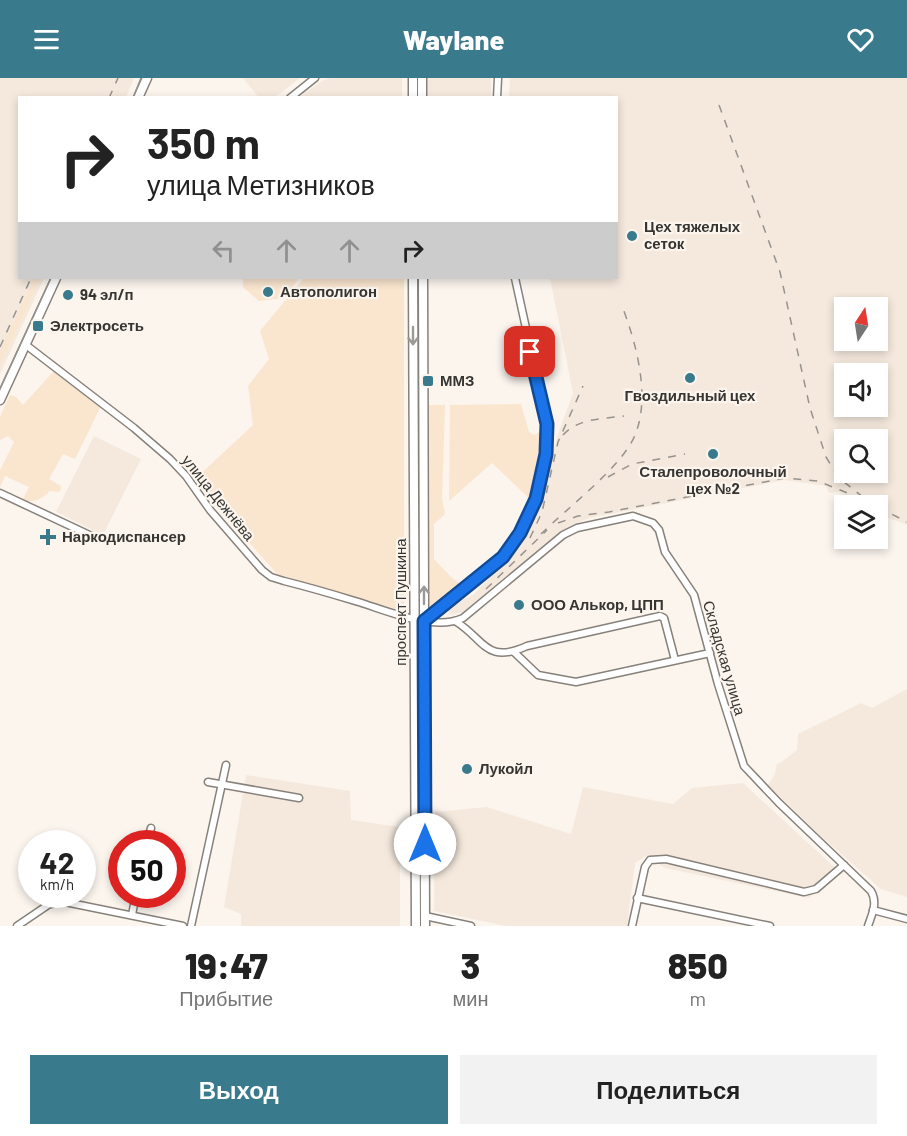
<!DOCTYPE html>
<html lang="ru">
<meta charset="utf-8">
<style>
:root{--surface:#fff;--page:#f2f2f2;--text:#222;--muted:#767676;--accent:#397a8d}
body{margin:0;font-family:Barlow,sans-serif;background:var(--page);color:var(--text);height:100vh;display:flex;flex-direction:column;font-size:22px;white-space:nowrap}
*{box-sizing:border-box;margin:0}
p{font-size:20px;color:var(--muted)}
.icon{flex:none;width:33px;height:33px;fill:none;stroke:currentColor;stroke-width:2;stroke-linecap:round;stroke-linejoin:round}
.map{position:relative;height:848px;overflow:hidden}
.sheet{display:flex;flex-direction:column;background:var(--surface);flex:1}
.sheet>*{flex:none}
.banner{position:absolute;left:18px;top:18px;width:600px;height:183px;border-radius:0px;box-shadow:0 3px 9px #0003;background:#fff;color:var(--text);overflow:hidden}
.needle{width:39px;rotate:12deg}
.tools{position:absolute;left:834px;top:219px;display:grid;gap:12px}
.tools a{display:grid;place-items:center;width:54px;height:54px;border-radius:0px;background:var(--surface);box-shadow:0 3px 9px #0003;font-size:30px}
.speed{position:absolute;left:18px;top:752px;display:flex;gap:12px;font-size:30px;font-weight:700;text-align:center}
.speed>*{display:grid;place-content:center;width:78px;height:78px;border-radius:50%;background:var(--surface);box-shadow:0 3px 9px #0003;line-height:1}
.speed small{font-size:15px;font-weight:400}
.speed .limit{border:9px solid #d22;background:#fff;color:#111}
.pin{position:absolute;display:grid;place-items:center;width:51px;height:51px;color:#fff;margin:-26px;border-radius:12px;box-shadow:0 3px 9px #0006}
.me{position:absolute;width:66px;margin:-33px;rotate:0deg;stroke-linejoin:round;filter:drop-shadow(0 0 4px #0008)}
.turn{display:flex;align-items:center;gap:21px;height:126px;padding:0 30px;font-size:27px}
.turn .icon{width:78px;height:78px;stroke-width:2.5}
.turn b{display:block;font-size:42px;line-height:51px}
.lanes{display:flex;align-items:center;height:57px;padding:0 30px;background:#0003;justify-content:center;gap:30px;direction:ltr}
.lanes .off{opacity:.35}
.eta{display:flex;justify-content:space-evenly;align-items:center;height:102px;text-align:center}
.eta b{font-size:36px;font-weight:800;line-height:42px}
.cta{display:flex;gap:12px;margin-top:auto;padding:12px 30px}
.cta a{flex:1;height:69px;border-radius:0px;background:var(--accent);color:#fff;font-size:24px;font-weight:800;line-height:69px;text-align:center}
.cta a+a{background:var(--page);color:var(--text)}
header{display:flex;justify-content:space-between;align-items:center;height:78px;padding:0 30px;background:var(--accent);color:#fff;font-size:27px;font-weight:800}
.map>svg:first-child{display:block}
</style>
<header><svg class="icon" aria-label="menu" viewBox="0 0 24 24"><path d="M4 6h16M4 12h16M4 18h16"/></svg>Waylane<svg class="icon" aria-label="heart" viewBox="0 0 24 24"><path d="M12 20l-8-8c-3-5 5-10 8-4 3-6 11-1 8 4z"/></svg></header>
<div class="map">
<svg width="907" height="848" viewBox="0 0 907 848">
<rect width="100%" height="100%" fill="#fbf5ee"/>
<g fill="#f5e9dd" fill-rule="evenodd">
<polygon points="0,0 134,0 126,19 20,20 20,200 44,200 0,296"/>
<polygon points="243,0 300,0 275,19 259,20"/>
<polygon points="330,0 402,0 402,19 300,19 322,3"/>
<polygon points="426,0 491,0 491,19 427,19"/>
<path d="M510,0H907V447L878,436V428L854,427L847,418L839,414L829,415L826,408L784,402L589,440L570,448L554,460L463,534L450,537L447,530L473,517L516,472L538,433L557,359L573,315L550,200H616V20L509,19ZM844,230H878V262H844ZM844,296H878V328H844ZM844,362H878V394H844Z"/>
<polygon points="94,358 141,381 103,457 56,434"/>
<polygon points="907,611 907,819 881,811 821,758 768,707 775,696 777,685 779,686 797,672 798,656 861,625 872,630"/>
<polygon points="246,697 350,713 351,742 400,749 400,848 241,848 241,836 224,829"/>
<polygon points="743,705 835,790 809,820 665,790 646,778 635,785 627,848 506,848 434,833 435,734 487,729 571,756 583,709 673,726 692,710"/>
</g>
<g fill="#fae5ce">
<polygon points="35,200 40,200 0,287 0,273"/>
<polygon points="243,200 299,200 284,220 259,223 243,209"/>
<polygon points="304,200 404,200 404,533 277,496 194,402 253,347 248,308 269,281 260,253"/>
<path d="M54,293L101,328L75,381L63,376L49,401L61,408V411L59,414L50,413C41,422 35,424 22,423L29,409L5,398L0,409V392L14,364L8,358L0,362V339L10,317L16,319L23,327Z"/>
<polygon points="521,326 529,354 534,357 543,352 531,422 492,385 449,423 450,327"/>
<polygon points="429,327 445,327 442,421 445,436 434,446 434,481 450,498 460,506 430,529"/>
</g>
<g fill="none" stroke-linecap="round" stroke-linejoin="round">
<defs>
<g id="minor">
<polyline points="290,20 315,0"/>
<polyline points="497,20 498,0"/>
<path d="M26,267L134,350L170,381L186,398L210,432L262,492L271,499L284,503C308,509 332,516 355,523C386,532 433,554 463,540L563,457L577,450L633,438L653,445L659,452L665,474L694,517L718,606L744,688L779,725L871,813C878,825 872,836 868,848"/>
<polyline points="0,415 98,461"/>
<polyline points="425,542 503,479 520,455 536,421 546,376 547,346 515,200"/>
<path d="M455,543C485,561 485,587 527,568L660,538L664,540L675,582"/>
<polyline points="514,574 538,597 576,604 710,575"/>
<polyline points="208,704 299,720"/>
<polyline points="147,765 151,750"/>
<polyline points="637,820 770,848"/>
<polyline points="873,832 907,841"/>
<polyline points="132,837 136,816"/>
<polyline points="425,838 471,848"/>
<polyline points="17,848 48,827 60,823 183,848"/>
<polyline points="191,848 226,687"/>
<polyline points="632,848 645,789 650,782 666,781 804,814 816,811 844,787"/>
</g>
<g id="major">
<polyline points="422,0 422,20"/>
<polyline points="138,20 147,0"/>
<polyline points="413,20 413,0"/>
<polyline points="413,200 416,848"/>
<polyline points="423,200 425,848"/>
<polyline points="0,322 56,200"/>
</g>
</defs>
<use href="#minor" stroke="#87817b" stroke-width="9"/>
<use href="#major" stroke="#87817b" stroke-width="11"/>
<use href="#minor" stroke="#fff" stroke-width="6"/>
<use href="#major" stroke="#fff" stroke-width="8"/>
<g stroke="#96938e" stroke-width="1.5">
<polyline points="133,20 141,0"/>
<polyline points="0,311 51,200"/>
</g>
<g stroke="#96938e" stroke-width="1.5" stroke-dasharray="8 8" stroke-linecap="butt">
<polyline points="109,20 118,0"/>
<polyline points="719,27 780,194 810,330 826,379 839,400 874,428"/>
<polyline points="0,269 31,200"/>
<path d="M563,357C578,340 603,341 624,338"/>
<polyline points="608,399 632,386 685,376"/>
<polyline points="878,429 907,444"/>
<polyline points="558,445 578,438 609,434 785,400 818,403 850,416"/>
<path d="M541,456C566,431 623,388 635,357C651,319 636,264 622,228"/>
<polyline points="530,460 542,434 558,364 583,308"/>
<polyline points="486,511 547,452"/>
</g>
</g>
<defs><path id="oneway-shaft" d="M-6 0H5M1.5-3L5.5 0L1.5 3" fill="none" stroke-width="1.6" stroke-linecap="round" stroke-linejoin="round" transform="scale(1.5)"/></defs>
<g stroke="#9b9a98">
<use href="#oneway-shaft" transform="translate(413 258) rotate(90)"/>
<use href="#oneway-shaft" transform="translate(424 517) rotate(-90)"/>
</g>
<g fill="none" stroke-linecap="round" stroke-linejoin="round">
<defs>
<polyline id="route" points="425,766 424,543 503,479 520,455 536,421 546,376 547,346 530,274"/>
</defs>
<use href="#route" stroke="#114b97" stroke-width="15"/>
<use href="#route" stroke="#1a73e8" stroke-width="10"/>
</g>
<g fill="#397a8d" stroke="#fbf5ee" stroke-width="2">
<circle cx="632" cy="158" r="6"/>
<circle cx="268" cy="214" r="6"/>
<circle cx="68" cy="217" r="6"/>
<rect x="32" y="242" width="12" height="12" rx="3"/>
<circle cx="690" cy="300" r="6"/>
<rect x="422" y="297" width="12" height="12" rx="3"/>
<circle cx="713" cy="376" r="6"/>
<path d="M45 450h6v6h6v6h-6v6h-6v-6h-6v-6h6z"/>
<circle cx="519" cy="527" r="6"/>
<circle cx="467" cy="691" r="6"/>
</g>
<g text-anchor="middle" stroke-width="4.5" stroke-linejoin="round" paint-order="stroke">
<g font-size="15" font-weight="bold" fill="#373532" stroke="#fbf5ee" text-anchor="start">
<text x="644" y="154">Цех тяжелых<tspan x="644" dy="17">сеток</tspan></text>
<text x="280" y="219">Автополигон</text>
<text x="80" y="222">94 эл/п</text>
<text x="50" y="253">Электросеть</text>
<text x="440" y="308">ММЗ</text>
<text x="690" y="323" text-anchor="middle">Гвоздильный цех</text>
<text x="713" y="399" text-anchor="middle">Сталепроволочный<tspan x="713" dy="17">цех №2</tspan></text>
<text x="62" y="464">Наркодиспансер</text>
<text x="531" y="532">ООО Алькор, ЦПП</text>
<text x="479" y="696">Лукойл</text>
</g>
<g font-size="15" fill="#373532" stroke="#fbf5ee">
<text transform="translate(218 420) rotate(51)" y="5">улица Дежнёва</text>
<text transform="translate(401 524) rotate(-90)" y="5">проспект Пушкина</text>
<text transform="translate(724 580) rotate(74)" y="5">Складская улица</text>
</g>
</g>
</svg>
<div class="tools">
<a><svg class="needle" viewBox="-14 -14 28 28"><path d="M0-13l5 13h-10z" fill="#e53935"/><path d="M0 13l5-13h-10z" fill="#767676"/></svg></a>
<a><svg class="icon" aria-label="sound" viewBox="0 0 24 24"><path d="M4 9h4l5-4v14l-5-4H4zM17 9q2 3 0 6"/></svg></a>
<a><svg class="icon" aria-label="search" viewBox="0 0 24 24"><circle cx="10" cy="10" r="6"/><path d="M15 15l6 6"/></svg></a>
<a><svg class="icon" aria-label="layers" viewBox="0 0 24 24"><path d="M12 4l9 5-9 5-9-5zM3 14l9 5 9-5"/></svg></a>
</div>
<div class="speed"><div>42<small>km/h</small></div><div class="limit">50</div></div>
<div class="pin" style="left:530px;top:274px;background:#d93025"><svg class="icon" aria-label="arrive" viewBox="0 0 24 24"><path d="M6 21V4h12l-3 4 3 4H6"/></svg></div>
<svg class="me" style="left:425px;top:766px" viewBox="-20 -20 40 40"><circle r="19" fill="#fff"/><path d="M0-13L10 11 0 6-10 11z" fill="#1a73e8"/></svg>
<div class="banner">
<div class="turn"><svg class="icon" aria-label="right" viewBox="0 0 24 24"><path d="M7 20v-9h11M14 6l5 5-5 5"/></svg><div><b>350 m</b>улица Метизников</div></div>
<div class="lanes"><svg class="icon off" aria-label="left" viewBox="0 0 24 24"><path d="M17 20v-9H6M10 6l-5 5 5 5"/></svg><svg class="icon off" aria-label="ahead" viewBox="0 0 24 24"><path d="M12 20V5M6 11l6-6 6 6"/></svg><svg class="icon off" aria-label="ahead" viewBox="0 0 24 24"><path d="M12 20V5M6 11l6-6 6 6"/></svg><svg class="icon" aria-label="right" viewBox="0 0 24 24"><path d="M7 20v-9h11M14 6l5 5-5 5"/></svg></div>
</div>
</div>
<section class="sheet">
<div class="eta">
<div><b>19:47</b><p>Прибытие</p></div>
<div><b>3</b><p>мин</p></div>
<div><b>850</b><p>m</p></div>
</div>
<div class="cta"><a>Выход</a><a>Поделиться</a></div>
</section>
